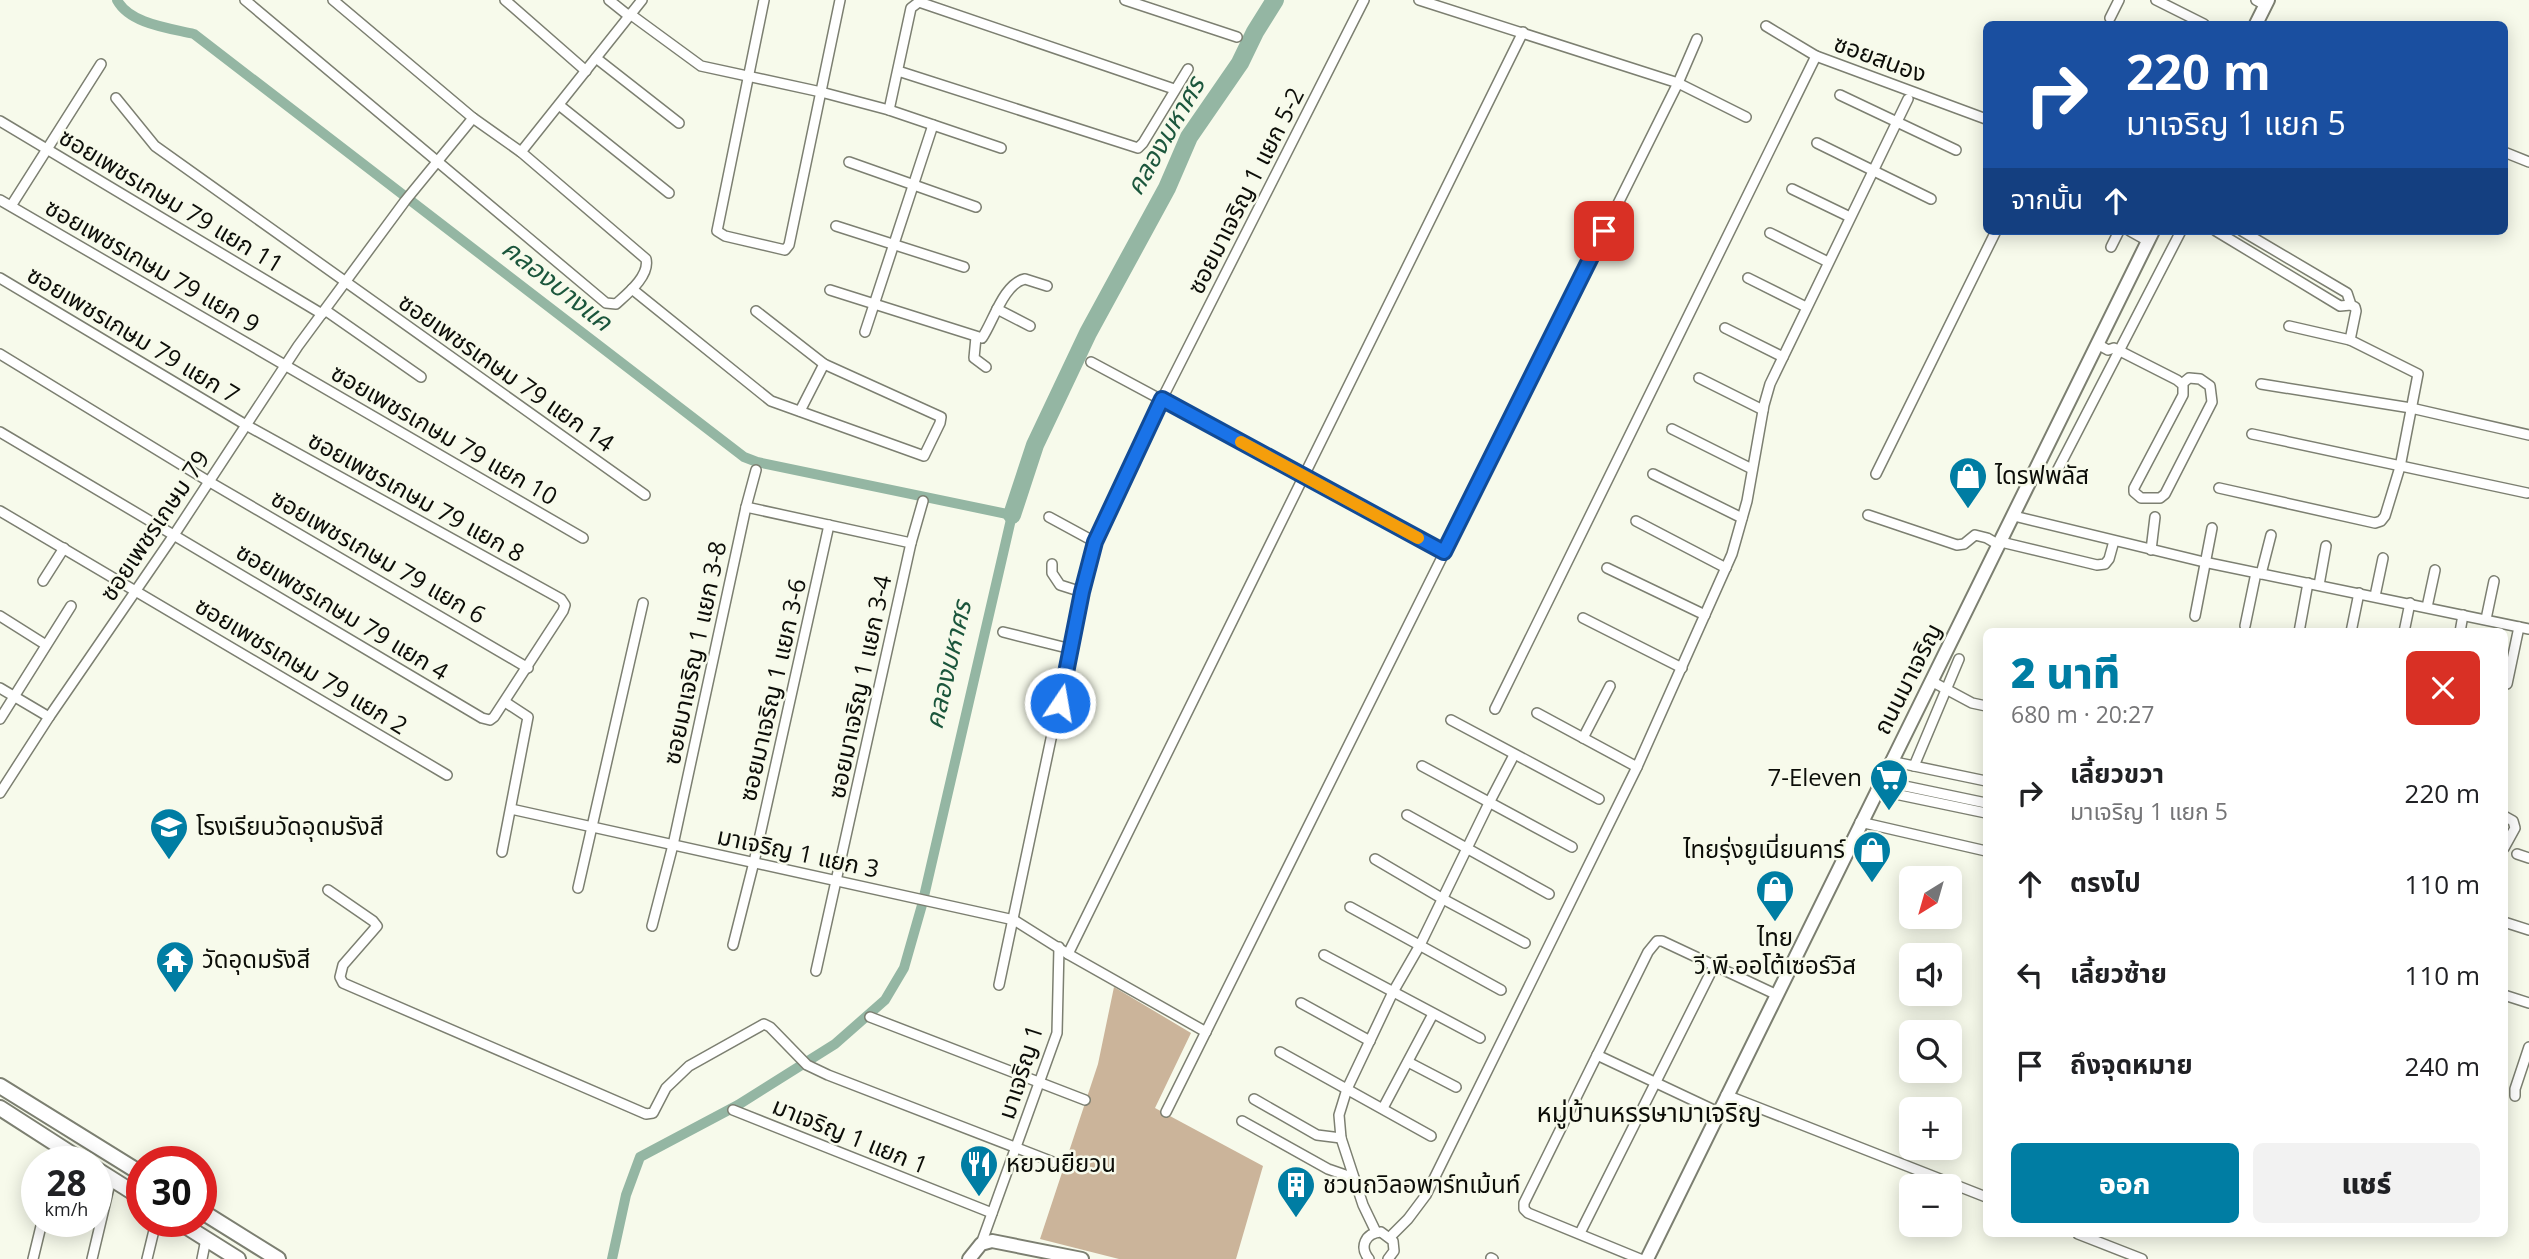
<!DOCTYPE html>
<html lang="th">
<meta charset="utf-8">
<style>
:root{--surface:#fff;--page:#f2f2f2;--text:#202124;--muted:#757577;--accent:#007da3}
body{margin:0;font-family:"Open Sans","Noto Sans Thai",sans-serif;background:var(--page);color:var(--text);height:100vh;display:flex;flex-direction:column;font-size:26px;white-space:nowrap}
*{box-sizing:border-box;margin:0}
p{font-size:23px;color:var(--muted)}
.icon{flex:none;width:38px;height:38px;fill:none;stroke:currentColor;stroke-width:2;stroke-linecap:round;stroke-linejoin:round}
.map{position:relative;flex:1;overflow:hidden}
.details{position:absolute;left:1983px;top:628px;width:525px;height:609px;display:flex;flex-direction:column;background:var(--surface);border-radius:10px;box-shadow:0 4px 18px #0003}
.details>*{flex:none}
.hud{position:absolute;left:1983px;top:21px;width:525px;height:214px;border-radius:10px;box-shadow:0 4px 18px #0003;background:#1a4fa0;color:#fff;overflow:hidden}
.needle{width:46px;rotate:217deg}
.fabs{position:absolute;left:1899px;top:866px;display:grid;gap:14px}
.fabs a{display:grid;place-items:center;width:63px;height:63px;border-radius:10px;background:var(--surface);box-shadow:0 4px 18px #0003;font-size:35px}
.speed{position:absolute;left:21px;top:1146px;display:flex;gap:14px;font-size:35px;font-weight:700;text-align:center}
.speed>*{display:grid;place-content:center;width:91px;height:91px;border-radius:50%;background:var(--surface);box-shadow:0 4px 18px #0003;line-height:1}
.speed small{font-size:18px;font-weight:400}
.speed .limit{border:10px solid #d22;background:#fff;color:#111}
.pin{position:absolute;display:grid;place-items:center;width:60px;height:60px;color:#fff;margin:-30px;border-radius:14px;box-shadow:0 4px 10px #0006}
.me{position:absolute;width:77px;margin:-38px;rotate:12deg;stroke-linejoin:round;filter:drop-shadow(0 0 5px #0008)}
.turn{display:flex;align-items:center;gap:24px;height:147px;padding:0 28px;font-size:32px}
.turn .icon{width:91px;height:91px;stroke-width:2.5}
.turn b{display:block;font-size:49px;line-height:60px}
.then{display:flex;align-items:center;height:66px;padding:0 28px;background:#0003;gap:14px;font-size:26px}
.round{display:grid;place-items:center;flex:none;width:74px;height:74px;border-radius:10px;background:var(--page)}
.head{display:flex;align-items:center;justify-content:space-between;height:119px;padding:0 28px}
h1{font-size:42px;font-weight:800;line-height:52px;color:var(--accent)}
.cta{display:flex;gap:14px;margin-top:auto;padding:14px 28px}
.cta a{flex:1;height:80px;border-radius:10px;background:var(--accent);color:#fff;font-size:28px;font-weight:800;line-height:80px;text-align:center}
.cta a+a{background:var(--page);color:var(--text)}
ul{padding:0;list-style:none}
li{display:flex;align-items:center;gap:21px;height:91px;padding:0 28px}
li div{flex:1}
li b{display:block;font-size:26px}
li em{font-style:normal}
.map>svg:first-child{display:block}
</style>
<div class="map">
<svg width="2529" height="1259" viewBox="0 0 2529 1259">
<rect width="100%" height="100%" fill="#f7faeb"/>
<polygon fill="#cbb49a" points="1114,987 1191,1033 1155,1108 1263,1166 1236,1259 1119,1259 1040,1239 1098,1064"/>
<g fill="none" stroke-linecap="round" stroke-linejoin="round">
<path stroke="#94b6a3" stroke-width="10" d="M117,0C130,24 169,28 194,34L744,457L757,462L1012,515L922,905L904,968L885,1000L835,1044L738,1105L640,1157L626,1195L612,1259"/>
<polyline stroke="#94b6a3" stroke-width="18" points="1012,515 1035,445 1088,333 1167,188 1189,137 1240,63 1255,32 1275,0"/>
<defs>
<g id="minor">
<path d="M245,0L606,303L616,304C627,294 650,276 646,259L521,152L473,118L333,0"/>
<polyline points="505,0 586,71"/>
<polyline points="609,0 629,16"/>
<polyline points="764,0 717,231 725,236 785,250 789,245 840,0"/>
<polyline points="1125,0 1237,37"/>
<polyline points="1419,0 1678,83 1746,117"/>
<polyline points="2156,0 2204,24"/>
<polyline points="2256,0 2265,5"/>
<polyline points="630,14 701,66 821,92 889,110 1001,148"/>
<polyline points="2110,18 2119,0"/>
<polyline points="1766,26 1816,56 1986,119"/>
<polyline points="596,58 679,123"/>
<polyline points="898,71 1138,148 1143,143 1188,69"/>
<polyline points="1840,95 1956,150"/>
<polyline points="116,98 155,146 645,495"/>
<polyline points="559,105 669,193"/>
<polyline points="889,110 911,8 919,2 1174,89"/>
<polyline points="0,121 322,314"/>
<polyline points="1817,143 1931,199"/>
<polyline points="521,152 642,0"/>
<polyline points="2504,152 2529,162"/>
<polyline points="849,162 976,207"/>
<polyline points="1792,189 1850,217"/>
<polyline points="0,200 583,538"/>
<polyline points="11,206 101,64"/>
<polyline points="836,226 964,267"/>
<polyline points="2130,231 2148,241"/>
<polyline points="2216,231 2340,306 2351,305"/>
<polyline points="2242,231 2347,293 2351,305 2355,307 2356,311 2350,340"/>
<polyline points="1770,233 1828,262"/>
<polyline points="2111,247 2119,231"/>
<polyline points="0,278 246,425 561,599 565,605 563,611 494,717 490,720 482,718 0,432"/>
<polyline points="1748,278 1806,307"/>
<polyline points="632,289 771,401 924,456 940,423 941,417 824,364 756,311"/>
<path d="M830,290L982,338C993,322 1004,283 1025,279L1047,286"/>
<polyline points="997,309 1030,326"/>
<polyline points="325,310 421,377"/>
<polyline points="1725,328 1783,357"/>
<polyline points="865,332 933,125"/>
<polyline points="976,337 974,358 986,367"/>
<polyline points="2099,345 2108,350 2114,348 2177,380 2183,385 2183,395 2134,488 2134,492 2141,498 2160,498 2165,494 2212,402 2210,386 2200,379 2189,378 2183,383"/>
<polyline points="0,354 208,481 528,668"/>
<polyline points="1091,362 1445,552"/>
<polyline points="1699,378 1763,410"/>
<polyline points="2261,384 2411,408 2529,435"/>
<polyline points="800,411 824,364"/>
<polyline points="1672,429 1752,469"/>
<polyline points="2252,434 2527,493"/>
<polyline points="2057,471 2181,231"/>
<polyline points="1653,474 1742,518"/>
<polyline points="1876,474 1996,231"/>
<polyline points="2219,488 2375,523 2381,521 2385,516 2400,467 2418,374 2350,340 2289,326"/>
<polyline points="746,507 911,543"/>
<polyline points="0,511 447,775"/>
<polyline points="1868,515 1957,545 1964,544 1975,535 1987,538 1999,545"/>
<polyline points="2014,516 2204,562 2529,629"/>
<polyline points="1049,517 1095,542"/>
<polyline points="1636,521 1726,568"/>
<polyline points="2001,542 2097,565 2105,564 2109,559 2114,541"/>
<polyline points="2151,550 2155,517"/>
<polyline points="1052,564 1052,573 1060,585 1082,592"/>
<polyline points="1607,568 1705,615"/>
<polyline points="2261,574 2271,535"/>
<polyline points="43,581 64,548"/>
<polyline points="2319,585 2326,546"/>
<polyline points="2375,596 2383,558"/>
<polyline points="2427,607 2435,570"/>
<polyline points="0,616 46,645"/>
<polyline points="2195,616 2212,528"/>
<polyline points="1583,618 1682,668"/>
<polyline points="2486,619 2494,581"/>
<polyline points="2245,626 2256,573"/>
<polyline points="1003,632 1071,649"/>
<polyline points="2299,632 2308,583"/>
<polyline points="2351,632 2359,593"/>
<polyline points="2404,632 2410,603"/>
<polyline points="2460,632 2463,615"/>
<polyline points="1931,681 1972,703 1986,706"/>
<polyline points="2507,684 2519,627"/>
<polyline points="0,688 49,717"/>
<polyline points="1495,709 1816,56"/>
<polyline points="1537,713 1637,767"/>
<polyline points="0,719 71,606"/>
<polyline points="1451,720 1599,799"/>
<polyline points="1583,738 1610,686"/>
<polyline points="1890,761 1986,781"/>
<polyline points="1422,766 1572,847"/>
<polyline points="1914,766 1959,659"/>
<polyline points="1881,781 1986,803"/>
<polyline points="1876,790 1986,813"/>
<polyline points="0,793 49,717 174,535 298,346 405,201 473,118"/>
<polyline points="511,809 1014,920 1068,954 1206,1032"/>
<polyline points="1407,815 1549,894"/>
<polyline points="2504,816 2513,821 2515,828 2504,848"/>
<polyline points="1860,822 1986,851"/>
<polyline points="502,852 528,717 505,702"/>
<polyline points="2517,854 2529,858"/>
<polyline points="1375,859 1443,899 1525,943"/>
<polyline points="578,888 643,603"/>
<polyline points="328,890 373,921 377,926 343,965 340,977 343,983 646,1114 653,1113 666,1088 689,1066 764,1024 770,1027 807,1065 828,1075 1066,1167"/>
<polyline points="1350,907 1501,990"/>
<polyline points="2504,922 2529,930"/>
<polyline points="652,926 673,845 746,507 756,470"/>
<polyline points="733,945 754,862 829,525"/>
<polyline points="1068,954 1523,32"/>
<polyline points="1324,955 1480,1038"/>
<polyline points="816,971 911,543 923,501"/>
<polyline points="999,985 1082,592 1102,523 1162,399 1364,0"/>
<polyline points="2504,995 2529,1003"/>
<polyline points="1301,1003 1370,1041"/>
<polyline points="870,1017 1085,1100"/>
<polyline points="1280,1052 1431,1136"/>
<polyline points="1597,1055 1718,1112"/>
<polyline points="1408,1062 1456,1087"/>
<polyline points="1726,1095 1986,1197"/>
<polyline points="2515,1096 2515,1089 2529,1047"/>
<polyline points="1254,1099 1317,1135 1341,1138"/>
<polyline points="1383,1108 1433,1014"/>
<polyline points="733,1110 992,1213"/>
<polyline points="1166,1112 1678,83 1697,39"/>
<polyline points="1242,1121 1328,1169 1354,1178"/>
<polyline points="57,1162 60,1147"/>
<polyline points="1376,1232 1363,1205 1341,1138 1339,1115 1347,1089 1393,992 1420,945 1489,803 1514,755"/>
<polyline points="1580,1233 1714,966"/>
<polyline points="2078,1234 2142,1259"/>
<polyline points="1390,1237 1408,1219 1426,1195 1637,767 1732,554 1747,501 1764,405 1770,384 1908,99"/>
<polyline points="981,1244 1057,1033 1059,947"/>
<polyline points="1491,1258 1493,1259"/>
<polyline points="33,1259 42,1222"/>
<polyline points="92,1259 111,1179"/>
<polyline points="147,1259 156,1222"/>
<polyline points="202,1259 206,1239"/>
<path d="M1369,1259C1359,1247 1365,1233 1381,1232L1393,1241L1394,1251L1388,1259"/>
<polyline points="1640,1259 1528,1213 1524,1209 1524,1203 1648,952 1657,941 1662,941 1775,994"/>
</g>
<g id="secondary">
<polyline points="2256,24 2268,0"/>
<polyline points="969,1259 981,1244 992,1241 1082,1259"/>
<path d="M1647,1259C1813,915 1987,575 2153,231"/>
</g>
<g id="primary">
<polyline points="0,1086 142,1174"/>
<polyline points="0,1108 84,1162"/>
<polyline points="96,1169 142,1198"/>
<polyline points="201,1211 278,1259"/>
<polyline points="179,1222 238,1259"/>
</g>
</defs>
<use href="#minor" stroke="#7c7f71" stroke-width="12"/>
<use href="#secondary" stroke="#7c7f71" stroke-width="16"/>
<use href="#primary" stroke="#7c7f71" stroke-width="18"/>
<use href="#minor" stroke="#fff" stroke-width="9"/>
<use href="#secondary" stroke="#fff" stroke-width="12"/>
<use href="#primary" stroke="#fff" stroke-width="14"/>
</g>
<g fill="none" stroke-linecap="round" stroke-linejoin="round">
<defs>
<polyline id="route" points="1060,703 1082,592 1095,542 1162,399 1444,552 1604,231"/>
</defs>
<use href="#route" stroke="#114b97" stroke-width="18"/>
<use href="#route" stroke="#1a73e8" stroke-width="12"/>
<polyline stroke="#f59e0b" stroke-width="12" points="1241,442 1418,538"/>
</g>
<defs>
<symbol id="shop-pin" viewBox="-11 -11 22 30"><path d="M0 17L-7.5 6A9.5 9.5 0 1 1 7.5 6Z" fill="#007da3" stroke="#f7faeb"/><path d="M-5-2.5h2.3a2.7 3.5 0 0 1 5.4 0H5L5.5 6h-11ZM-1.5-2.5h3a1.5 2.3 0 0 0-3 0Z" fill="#fff"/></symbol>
<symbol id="supermarket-pin" viewBox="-11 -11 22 30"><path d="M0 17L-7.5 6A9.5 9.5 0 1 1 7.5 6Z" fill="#007da3" stroke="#f7faeb"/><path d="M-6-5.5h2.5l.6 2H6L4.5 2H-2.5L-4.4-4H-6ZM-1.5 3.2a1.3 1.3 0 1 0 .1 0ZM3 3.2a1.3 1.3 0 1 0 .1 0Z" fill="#fff"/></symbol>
<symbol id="school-pin" viewBox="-11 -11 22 30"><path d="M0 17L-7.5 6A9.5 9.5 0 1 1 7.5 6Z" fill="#007da3" stroke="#f7faeb"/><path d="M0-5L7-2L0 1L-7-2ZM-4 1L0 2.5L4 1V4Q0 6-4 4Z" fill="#fff"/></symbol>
<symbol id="temple-pin" viewBox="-11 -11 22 30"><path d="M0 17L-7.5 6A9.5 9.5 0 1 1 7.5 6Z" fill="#007da3" stroke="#f7faeb"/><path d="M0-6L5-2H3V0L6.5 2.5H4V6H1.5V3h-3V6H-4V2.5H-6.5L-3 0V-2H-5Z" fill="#fff"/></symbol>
<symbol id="restaurant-pin" viewBox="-11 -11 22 30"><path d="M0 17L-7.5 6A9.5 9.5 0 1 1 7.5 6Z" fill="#007da3" stroke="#f7faeb"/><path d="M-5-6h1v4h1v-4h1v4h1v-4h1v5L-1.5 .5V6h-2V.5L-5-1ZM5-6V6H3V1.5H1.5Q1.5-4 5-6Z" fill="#fff"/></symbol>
<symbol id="building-pin" viewBox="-11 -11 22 30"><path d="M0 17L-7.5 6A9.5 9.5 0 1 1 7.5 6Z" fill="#007da3" stroke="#f7faeb"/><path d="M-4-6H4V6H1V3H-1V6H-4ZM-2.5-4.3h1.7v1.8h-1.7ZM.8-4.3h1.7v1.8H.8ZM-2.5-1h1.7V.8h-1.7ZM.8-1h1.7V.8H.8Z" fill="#fff"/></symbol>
</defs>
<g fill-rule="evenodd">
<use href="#shop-pin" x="1946" y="454" width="44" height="60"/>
<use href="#supermarket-pin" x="1867" y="756" width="44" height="60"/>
<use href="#school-pin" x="147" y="805" width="44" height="60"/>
<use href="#shop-pin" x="1850" y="828" width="44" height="60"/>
<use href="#shop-pin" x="1753" y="867" width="44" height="60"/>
<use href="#temple-pin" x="153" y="938" width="44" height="60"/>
<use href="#restaurant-pin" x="957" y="1142" width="44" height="60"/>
<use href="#building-pin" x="1274" y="1163" width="44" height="60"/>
</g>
<g text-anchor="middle" stroke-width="5" stroke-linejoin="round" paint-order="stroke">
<g font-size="24" fill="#0c0d08" stroke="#f7faeb">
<text transform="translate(1880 59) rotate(20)" y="8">ซอยสนอง</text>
<text transform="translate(1246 191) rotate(-63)" y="8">ซอยมาเจริญ 1 แยก 5-2</text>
<text transform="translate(171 201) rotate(31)" y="8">ซอยเพชรเกษม 79 แยก 11</text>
<text transform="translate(152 266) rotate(30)" y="8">ซอยเพชรเกษม 79 แยก 9</text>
<text transform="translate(133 335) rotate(31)" y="8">ซอยเพชรเกษม 79 แยก 7</text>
<text transform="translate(506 373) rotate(35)" y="8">ซอยเพชรเกษม 79 แยก 14</text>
<text transform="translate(444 435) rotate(30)" y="8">ซอยเพชรเกษม 79 แยก 10</text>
<text transform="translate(416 497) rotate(29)" y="8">ซอยเพชรเกษม 79 แยก 8</text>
<text transform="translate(155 526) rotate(-56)" y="8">ซอยเพชรเกษม 79</text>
<text transform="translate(378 557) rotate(30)" y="8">ซอยเพชรเกษม 79 แยก 6</text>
<text transform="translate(342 612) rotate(31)" y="8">ซอยเพชรเกษม 79 แยก 4</text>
<text transform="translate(695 653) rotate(-78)" y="8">ซอยมาเจริญ 1 แยก 3-8</text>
<text transform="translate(301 666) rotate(31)" y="8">ซอยเพชรเกษม 79 แยก 2</text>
<text transform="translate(1908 679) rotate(-63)" y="8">ถนนมาเจริญ</text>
<text transform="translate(860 687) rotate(-78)" y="8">ซอยมาเจริญ 1 แยก 3-4</text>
<text transform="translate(773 690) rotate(-77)" y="8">ซอยมาเจริญ 1 แยก 3-6</text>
<text transform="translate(798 853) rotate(12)" y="8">มาเจริญ 1 แยก 3</text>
<text transform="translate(1021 1072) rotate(-72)" y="8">มาเจริญ 1</text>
<text transform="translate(850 1136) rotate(22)" y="8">มาเจริญ 1 แยก 1</text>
</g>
<g font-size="24" fill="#0c0d08" stroke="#f7faeb" text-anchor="start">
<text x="1995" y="484">ไดรฟพลัส</text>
<text x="1862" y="786" text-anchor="end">7-Eleven</text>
<text x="196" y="835">โรงเรียนวัดอุดมรังสี</text>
<text x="1845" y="858" text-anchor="end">ไทยรุ่งยูเนี่ยนคาร์</text>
<text x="1775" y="946" text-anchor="middle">ไทย<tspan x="1775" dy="28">วี.พี.ออโต้เซอร์วิส</tspan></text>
<text x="202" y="968">วัดอุดมรังสี</text>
<text x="1006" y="1172">หยวนยียวน</text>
<text x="1323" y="1193">ชวนถวิลอพาร์ทเม้นท์</text>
</g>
<g font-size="26" font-style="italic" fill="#1b563c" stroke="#f7faeb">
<text transform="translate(1165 136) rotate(-60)" y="9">คลองมหาศร</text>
<text transform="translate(557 285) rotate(38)" y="9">คลองบางแค</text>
<text transform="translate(948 665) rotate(-77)" y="9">คลองมหาศร</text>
</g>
<g font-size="26" fill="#0c0d08" stroke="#f7faeb">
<text x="1649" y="1122">หมู่บ้านหรรษามาเจริญ</text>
</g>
</g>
</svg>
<div class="fabs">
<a><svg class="needle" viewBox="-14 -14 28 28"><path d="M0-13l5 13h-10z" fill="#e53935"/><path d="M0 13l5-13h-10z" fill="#757577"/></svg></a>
<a><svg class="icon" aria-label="sound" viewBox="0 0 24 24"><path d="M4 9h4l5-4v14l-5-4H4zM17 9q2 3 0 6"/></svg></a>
<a><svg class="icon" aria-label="search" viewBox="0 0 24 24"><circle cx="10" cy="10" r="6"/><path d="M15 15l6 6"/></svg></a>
<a>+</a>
<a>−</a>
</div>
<div class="speed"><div>28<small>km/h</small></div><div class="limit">30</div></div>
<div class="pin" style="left:1604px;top:231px;background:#d93025"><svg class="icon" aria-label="arrive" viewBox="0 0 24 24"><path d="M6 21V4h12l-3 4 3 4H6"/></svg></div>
<svg class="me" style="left:1060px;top:703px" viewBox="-20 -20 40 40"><circle r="17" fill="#1a73e8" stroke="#fff" stroke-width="3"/><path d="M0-11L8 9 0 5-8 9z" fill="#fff"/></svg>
<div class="hud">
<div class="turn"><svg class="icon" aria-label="right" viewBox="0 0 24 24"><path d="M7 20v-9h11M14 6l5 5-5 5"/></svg><div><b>220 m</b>มาเจริญ 1 แยก 5</div></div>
<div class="then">จากนั้น<svg class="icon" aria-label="ahead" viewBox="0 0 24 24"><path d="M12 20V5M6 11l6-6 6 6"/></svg></div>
</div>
<section class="details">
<div class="head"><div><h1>2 นาที</h1><p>680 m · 20:27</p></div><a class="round" style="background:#d93025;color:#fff"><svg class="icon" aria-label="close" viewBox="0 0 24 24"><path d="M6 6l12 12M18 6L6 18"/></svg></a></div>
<ul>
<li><svg class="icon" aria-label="right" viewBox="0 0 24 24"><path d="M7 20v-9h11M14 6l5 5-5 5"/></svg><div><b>เลี้ยวขวา</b><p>มาเจริญ 1 แยก 5</p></div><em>220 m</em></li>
<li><svg class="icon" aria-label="ahead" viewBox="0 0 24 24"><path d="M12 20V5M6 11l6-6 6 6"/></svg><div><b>ตรงไป</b></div><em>110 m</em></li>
<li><svg class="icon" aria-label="left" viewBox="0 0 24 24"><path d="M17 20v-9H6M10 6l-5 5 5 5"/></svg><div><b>เลี้ยวซ้าย</b></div><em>110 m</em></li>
<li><svg class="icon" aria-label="arrive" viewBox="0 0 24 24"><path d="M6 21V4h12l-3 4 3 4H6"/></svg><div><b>ถึงจุดหมาย</b></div><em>240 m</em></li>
</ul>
<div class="cta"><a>ออก</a><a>แชร์</a></div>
</section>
</div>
